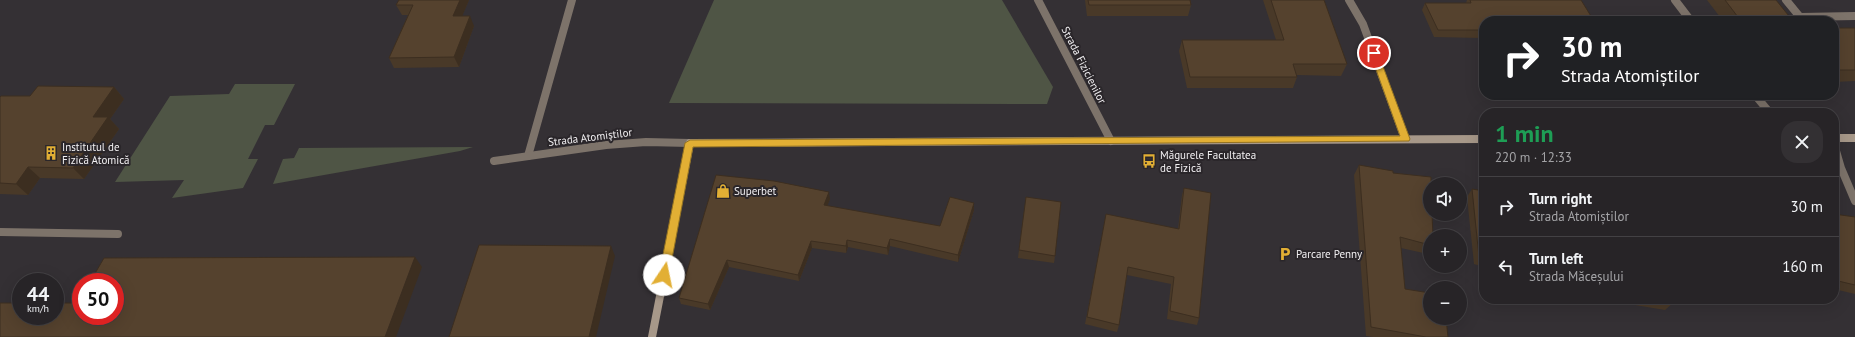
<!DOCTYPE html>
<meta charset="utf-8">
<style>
:root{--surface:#272427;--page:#333033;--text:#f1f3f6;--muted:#a4a4a7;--line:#434144}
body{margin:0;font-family:"PT Sans",sans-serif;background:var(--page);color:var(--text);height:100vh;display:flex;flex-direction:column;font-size:15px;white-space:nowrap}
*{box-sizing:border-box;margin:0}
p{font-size:13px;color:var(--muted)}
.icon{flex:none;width:22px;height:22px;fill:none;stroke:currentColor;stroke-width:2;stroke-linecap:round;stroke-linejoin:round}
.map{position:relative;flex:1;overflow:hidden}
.sheet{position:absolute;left:1479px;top:108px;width:360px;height:196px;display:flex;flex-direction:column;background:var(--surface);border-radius:16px;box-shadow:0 4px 16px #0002,0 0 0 1px var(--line)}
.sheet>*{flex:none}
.hud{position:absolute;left:1479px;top:16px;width:360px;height:84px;border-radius:16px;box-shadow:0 4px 16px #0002,0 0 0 1px var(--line);background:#202124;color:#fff;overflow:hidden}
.buttons{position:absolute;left:1423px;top:177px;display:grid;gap:8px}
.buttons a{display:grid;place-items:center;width:44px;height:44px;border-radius:50%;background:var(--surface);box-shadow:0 4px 16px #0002,0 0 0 1px var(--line);font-size:20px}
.speed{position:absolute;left:12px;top:273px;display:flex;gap:8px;font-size:20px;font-weight:700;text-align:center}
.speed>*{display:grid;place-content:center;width:52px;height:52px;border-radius:50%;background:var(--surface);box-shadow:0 4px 16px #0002,0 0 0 1px var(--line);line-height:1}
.speed small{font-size:10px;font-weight:400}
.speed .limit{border:6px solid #d22;background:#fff;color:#111}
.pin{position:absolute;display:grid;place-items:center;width:34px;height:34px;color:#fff;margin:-17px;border:2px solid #fff;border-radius:50%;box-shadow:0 1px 4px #0007}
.me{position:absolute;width:44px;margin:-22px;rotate:11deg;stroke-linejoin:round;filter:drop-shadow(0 0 3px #0008)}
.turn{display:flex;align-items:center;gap:14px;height:84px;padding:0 16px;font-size:18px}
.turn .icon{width:52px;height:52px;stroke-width:2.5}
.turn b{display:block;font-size:28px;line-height:34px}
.round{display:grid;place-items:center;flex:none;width:42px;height:42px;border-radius:16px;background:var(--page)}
.head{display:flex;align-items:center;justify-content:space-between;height:68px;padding:0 16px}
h1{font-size:24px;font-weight:600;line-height:30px;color:#1e9e55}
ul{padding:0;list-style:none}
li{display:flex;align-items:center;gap:12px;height:60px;padding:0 16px;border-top:1px solid var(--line)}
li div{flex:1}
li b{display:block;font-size:15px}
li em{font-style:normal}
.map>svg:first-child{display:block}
</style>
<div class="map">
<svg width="1855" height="337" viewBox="0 0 1855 337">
<rect width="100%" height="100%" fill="#343034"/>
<g fill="#4f5545">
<polygon points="714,0 1002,0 1053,87 1047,104 669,103"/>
<polygon points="235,84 295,84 274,125 265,125 248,159 258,159 243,188 172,198 184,180 115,182 170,96 229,94"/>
<polygon points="473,147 460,151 273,184 283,159 294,158 299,148"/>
</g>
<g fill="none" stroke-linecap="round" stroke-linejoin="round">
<g stroke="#7d736a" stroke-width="8">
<polyline points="1786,0 1800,17 1855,16"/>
<polyline points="528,156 572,0"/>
<polyline points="0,232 118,234"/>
</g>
<g stroke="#7d736a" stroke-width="8">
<polyline points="1038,0 1111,141"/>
<polyline points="1349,0 1363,24 1405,139"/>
<polyline points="1675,0 1691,21"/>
<polyline points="1755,95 1770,113"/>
<polyline points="1834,144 1841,168 1855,201"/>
<polyline points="494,161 606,145 646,142 690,143"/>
</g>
<g stroke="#a79889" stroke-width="8">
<polyline points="1834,138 1855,138"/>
<polyline points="652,337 690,143 1484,139"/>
</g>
</g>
<g fill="#493928">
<polygon points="399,0 469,0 462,16 474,26 459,67 394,68 389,58 408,15 402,15 396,5"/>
<polygon points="1085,0 1190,0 1191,5 1188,16 1087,16"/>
<polygon points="1263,0 1324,0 1347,64 1341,76 1297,75 1297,77 1293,88 1187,88 1179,51 1182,40 1276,40"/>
<polygon points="1467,0 1581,0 1484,21 1484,42 1482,38 1434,37 1422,10 1425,3 1466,3"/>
<polygon points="1707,0 1776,0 1793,21 1723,21"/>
<polygon points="1834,28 1855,28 1855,81 1834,82"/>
<polygon points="114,87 124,99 110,119 119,129 84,179 40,178 28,195 0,194 0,97 30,96"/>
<polygon points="1359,165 1430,236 1430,251 1428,254 1401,248 1405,289 1448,337 1373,337 1366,336 1354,175"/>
<polygon points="716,175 830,199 827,206 940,226 974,210 958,262 890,246 888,255 848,247 846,253 812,248 799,281 729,267 710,310 681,304 679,298"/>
<polygon points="1184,188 1199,318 1197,325 1167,319 1171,284 1127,275 1119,325 1117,332 1085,324 1105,222 1178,229 1182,195"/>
<polygon points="1472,189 1484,191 1484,267 1474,264 1467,197"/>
<polygon points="1026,197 1055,256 1054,263 1018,258"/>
<polygon points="1834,214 1855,217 1855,294 1834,289"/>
<polygon points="1622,299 1672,299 1673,303 1665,310 1629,304 1628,300"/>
</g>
<g fill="#3c2e20">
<polygon points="460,0 469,0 458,26 453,16"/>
<polygon points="470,16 474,26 459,67 454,57"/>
<polygon points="114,87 124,99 110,119 119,129 84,179 73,168 93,117"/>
<polygon points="28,167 40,178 28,195 16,184"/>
<polygon points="829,192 830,199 825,212 824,205"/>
<polygon points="974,203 974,210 958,262 958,255"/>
<polygon points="890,239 890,246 888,255 887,248"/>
<polygon points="847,240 848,247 846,253 846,246"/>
<polygon points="811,241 812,248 799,281 798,275"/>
<polygon points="611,246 615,256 596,337 589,337"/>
<polygon points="415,257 422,267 396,337 385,337"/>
<polygon points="727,260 729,267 710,310 708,304"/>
</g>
<g fill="#55422e" stroke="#3c2e20">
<polygon points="399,0 460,0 453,16 470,16 454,57 389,58 413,5 396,5"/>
<polygon points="1088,0 1190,0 1191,5 1089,5"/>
<polygon points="1271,0 1324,0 1347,64 1293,64 1297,77 1190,77 1182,40 1284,40"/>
<polygon points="1470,0 1581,0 1594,21 1484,21 1484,30 1438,30 1425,3 1471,3"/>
<polygon points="1725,0 1776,0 1793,21 1741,21"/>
<rect x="1834" y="28" width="21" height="42"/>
<polygon points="38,86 114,87 93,117 108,117 73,168 28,167 16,184 0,183 0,97 1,96 30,96"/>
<polygon points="1359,165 1393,171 1393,173 1431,177 1431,184 1430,184 1430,214 1432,214 1433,236 1430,236 1430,245 1400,237 1405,289 1430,293 1430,318 1446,318 1448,337 1426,337 1371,327"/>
<polygon points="716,175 774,181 829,192 824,205 940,226 950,197 974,203 958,255 890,239 887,248 847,240 846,246 811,241 798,275 727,260 708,304 679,298"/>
<polygon points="1184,188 1211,193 1199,318 1170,311 1174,277 1128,267 1119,325 1087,317 1106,214 1179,229"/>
<polygon points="1472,189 1484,191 1484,258 1479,257"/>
<polygon points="1026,197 1061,202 1055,256 1019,250"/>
<polygon points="1834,214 1855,217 1855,285 1834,280"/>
<polygon points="479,245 611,246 589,337 449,337"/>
<polygon points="415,257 385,337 0,337 0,303 21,303 21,316 55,316 55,303 77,303 81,296 81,316 115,316 115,282 90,282 104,258"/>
<polygon points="1649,299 1672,299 1673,303"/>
</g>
<polygon fill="#e2af34" stroke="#937222" points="1374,50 1378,53 1410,139 1409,141 693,147 669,275 664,279 659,275 685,143 690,140 1400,136 1370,53"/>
<defs>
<symbol id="building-bare" viewBox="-9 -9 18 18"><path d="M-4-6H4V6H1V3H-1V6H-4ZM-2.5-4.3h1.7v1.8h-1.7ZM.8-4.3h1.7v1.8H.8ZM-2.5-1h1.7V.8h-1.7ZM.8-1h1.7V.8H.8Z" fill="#e2af34" stroke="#2a262a" stroke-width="2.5" paint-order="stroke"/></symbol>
<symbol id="bus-bare" viewBox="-9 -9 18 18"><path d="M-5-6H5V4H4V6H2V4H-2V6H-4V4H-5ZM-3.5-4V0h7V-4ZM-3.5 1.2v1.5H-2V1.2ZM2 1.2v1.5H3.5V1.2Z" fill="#e2af34" stroke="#2a262a" stroke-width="2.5" paint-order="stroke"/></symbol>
<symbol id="shop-bare" viewBox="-9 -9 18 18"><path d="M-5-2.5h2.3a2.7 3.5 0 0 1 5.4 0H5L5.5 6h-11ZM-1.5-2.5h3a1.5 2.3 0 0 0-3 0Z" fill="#e2af34" stroke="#2a262a" stroke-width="2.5" paint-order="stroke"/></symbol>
<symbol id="parking-bare" viewBox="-9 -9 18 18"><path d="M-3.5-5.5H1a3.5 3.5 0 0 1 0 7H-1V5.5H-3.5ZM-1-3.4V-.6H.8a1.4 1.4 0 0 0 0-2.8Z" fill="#e2af34" stroke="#2a262a" stroke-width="2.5" paint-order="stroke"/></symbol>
</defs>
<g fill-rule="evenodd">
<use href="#building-bare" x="41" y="143" width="20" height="20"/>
<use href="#bus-bare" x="1139" y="151" width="20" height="20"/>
<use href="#shop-bare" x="713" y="181" width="20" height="20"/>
<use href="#parking-bare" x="1275" y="244" width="20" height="20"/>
</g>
<g text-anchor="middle" stroke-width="4" stroke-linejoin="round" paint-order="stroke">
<g font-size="11" fill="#f2f0f2" stroke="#2a262a">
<text transform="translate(1084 65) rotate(63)" y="4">Strada Fizicienilor</text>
<text transform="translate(590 137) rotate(-7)" y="4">Strada Atomiștilor</text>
</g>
<g font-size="11" fill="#f2f0f2" stroke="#2a262a" text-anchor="start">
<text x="62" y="151">Institutul de<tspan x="62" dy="13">Fizică Atomică</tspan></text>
<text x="1160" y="159">Măgurele Facultatea<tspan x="1160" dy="13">de Fizică</tspan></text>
<text x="734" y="195">Superbet</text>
<text x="1296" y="258">Parcare Penny</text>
</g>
</g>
</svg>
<div class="buttons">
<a><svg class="icon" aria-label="sound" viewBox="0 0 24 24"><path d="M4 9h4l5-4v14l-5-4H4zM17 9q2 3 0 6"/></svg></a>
<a>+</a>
<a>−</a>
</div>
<div class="speed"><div>44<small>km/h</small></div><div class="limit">50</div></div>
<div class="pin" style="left:1374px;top:53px;background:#d93025"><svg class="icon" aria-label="arrive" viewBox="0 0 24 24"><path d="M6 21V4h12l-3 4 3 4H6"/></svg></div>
<svg class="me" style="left:664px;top:275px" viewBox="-20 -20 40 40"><circle r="19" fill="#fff"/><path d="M0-13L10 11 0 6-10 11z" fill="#e2af34"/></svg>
<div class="hud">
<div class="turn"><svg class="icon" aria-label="right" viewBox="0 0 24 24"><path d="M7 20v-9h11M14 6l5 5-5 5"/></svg><div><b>30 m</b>Strada Atomiștilor</div></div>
</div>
<section class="sheet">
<div class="head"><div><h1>1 min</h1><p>220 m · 12:33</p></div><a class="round"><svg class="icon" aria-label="close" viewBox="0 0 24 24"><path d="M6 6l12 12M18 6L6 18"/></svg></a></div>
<ul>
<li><svg class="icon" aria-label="right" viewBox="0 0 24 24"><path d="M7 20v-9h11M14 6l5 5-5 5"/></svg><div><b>Turn right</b><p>Strada Atomiștilor</p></div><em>30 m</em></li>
<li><svg class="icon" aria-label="left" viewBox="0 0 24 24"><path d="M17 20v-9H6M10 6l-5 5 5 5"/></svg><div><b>Turn left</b><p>Strada Măceșului</p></div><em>160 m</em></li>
</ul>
</section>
</div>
